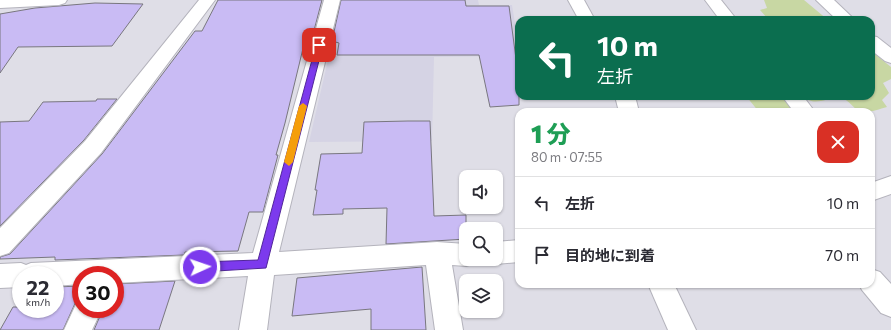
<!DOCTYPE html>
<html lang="ja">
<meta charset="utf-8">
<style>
:root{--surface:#fff;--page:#f2f2f3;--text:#2b2b33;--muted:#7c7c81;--line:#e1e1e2}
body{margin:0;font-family:Commissioner,"Noto Sans JP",sans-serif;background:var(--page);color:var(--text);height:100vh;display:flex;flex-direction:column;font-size:15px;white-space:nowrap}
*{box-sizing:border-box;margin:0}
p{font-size:13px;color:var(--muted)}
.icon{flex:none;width:22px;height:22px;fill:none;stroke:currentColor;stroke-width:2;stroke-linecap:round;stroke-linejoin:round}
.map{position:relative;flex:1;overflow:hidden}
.panel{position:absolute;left:515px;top:108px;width:360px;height:180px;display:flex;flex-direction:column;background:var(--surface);border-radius:12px;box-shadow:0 1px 3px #0004}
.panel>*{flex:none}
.guide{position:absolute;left:515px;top:16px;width:360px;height:84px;border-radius:12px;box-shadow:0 1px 3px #0004;background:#0b6e4f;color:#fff;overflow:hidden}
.fabs{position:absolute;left:459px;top:170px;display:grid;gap:8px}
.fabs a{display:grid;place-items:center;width:44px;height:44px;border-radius:8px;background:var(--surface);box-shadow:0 1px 3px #0004;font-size:20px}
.speed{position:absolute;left:12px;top:266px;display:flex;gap:8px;font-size:20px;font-weight:700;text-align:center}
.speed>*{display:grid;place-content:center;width:52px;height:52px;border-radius:50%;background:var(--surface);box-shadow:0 1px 3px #0004;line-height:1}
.speed small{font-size:10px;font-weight:400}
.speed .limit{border:6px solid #d22;background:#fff;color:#111}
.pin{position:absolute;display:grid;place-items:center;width:34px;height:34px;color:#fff;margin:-17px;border-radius:8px;box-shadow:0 2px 6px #0006}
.me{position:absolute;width:44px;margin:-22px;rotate:87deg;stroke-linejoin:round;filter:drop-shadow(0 0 3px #0008)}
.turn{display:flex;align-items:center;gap:14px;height:84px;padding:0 16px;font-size:18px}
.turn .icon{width:52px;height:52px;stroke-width:2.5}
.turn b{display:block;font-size:28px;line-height:34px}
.round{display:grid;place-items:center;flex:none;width:42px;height:42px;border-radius:12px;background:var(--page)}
.headline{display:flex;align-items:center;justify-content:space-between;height:68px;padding:0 16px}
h1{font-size:24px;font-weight:800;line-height:30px;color:#1e9e55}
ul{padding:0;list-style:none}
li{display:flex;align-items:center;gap:12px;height:52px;padding:0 16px;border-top:1px solid var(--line)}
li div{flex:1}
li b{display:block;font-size:15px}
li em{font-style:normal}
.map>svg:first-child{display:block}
</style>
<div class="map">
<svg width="891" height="330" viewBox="0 0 891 330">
<rect width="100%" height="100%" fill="#dfdee7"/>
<polygon fill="#d5d3e4" points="342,0 478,0 479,5 512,5 519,47 519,56 434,57 432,141 309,142"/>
<g fill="#c8d7a3">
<polygon points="764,0 804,0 828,20 765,20 767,18 760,10 767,8"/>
<path d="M871,51L891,67V79L883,83L889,93L882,100L887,107C879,109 870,113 862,112C855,111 851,102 844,99C829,94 817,109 802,96H871Z"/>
<polygon points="746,96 785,96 798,112 759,112"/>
</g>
<g fill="#c9bbf4" stroke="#79777f">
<polygon points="218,0 322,0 312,38 306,36 285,123 276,155 278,155 263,212 249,212 238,251 185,252 184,255 55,260 55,257 0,259 0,257 10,254 102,154 195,31 202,31"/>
<polygon points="341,0 465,0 466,6 509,6 516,59 519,59 519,105 490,107 479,55 337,55 339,43 332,41"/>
<polygon points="95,3 143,4 112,46 18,47 0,73 0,14 35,8"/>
<polygon points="97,99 117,99 84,140 0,226 0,122 29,121 43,102 96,101"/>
<polygon points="408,121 430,121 434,216 466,215 466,239 386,244 387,208 343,209 343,214 313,215 317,190 315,190 321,154 362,153 364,122"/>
<polygon points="422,267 426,330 371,330 371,309 292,316 297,278"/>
<polygon points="175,281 159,330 94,330 103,309 115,309 115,284"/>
<polygon points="81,286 81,298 77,299 63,330 0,330 13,307 21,307 21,309 55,309 55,287"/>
</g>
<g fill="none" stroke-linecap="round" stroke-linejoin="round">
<defs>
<g id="minor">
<polygon points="0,0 67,0 65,3 59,5 0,8"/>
<polygon points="199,0 215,0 101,153 9,253 0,256 0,228 85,141"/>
<polygon points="324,0 340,0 279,252 437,242 466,244 466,259 477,259 475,263 466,266 452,265 463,330 435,330 426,265 274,275 267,330 239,330 248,276 115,283 115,275 81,275 81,284 55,286 55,275 21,275 21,287 0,288 0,264 21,263 26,265 31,263 253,253"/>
<polygon points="568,0 584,0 595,20 579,20"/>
<polygon points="705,0 721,0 737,20 720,20"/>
<polygon points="816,0 834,0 855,20 837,20"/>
<polygon points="871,36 877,37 891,48 891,63 885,61 871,50"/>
<polygon points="615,96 635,96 639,112 619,112"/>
<polygon points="782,96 803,96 815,112 794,112"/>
<polygon points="891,176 891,194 871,201 871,183"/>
<polygon points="519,240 519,262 496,264 487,261 486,259 496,259 496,242"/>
<polygon points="871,269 880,272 891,284 891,317 881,313 862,290 859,284 871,284"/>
<polygon points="648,284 674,284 696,330 668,330"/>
<polygon points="81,299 81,309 102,309 92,330 64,330 78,300"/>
</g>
</defs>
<use href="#minor" stroke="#b4b3bc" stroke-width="2"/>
<use href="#minor" fill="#fff" fill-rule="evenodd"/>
</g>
<polygon fill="#7c3aed" stroke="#51269a" points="319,43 323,45 266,268 200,272 196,271 195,267 196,264 200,262 258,260 316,45"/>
<polygon fill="#f59e0b" points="303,103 307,106 293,162 289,166 284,162 299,106"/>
</svg>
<div class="fabs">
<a><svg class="icon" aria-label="sound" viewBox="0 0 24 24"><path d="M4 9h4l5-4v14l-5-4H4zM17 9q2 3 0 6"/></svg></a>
<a><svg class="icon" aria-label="search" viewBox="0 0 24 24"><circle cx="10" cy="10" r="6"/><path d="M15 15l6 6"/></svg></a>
<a><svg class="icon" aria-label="layers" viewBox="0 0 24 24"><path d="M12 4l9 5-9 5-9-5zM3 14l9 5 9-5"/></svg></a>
</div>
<div class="speed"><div>22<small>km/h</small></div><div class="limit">30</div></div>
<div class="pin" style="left:319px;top:45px;background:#d93025"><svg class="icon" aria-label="arrive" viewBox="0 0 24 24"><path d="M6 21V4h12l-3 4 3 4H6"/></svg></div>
<svg class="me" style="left:200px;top:267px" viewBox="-20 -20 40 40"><circle r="17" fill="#7c3aed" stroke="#fff" stroke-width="3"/><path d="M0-11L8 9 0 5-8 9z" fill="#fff"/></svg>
<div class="guide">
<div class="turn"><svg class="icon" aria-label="left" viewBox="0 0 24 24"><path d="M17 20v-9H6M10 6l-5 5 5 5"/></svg><div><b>10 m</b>左折</div></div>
</div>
<section class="panel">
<div class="headline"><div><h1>1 分</h1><p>80 m · 07:55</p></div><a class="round" style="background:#d93025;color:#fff"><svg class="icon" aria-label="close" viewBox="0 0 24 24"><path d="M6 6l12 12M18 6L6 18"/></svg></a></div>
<ul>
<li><svg class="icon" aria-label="left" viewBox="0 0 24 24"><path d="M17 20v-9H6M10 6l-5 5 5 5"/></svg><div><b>左折</b></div><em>10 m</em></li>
<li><svg class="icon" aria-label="arrive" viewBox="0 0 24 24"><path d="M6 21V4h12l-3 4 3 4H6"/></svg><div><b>目的地に到着</b></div><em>70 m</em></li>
</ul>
</section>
</div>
